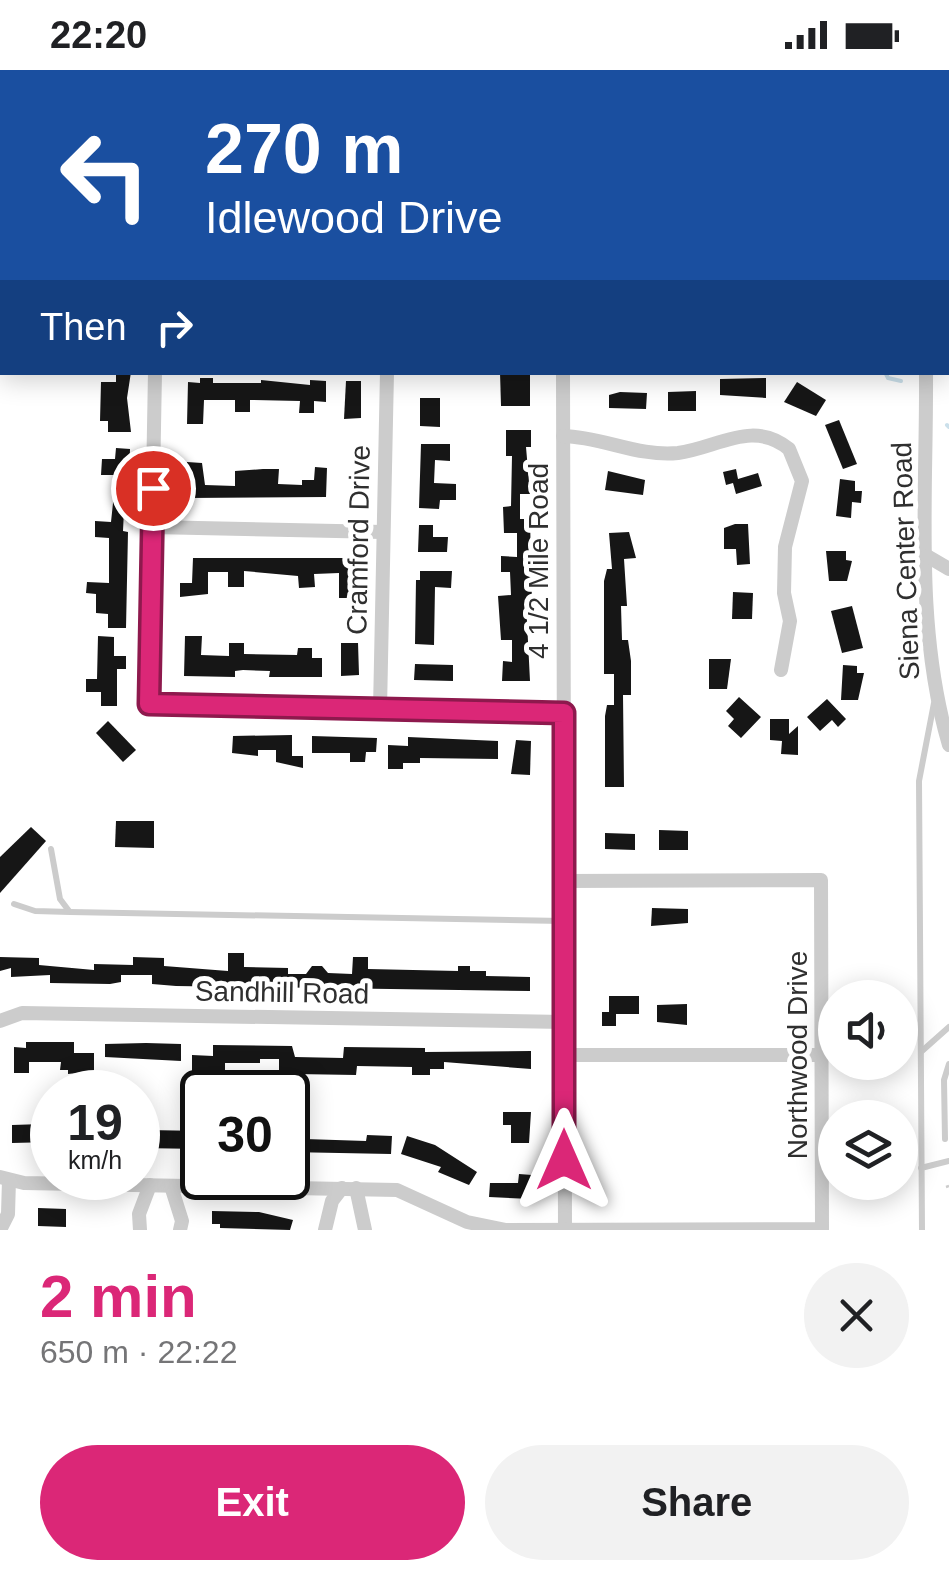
<!DOCTYPE html>
<meta charset="utf-8">
<style>
:root{--surface:#fff;--page:#f2f2f2;--text:#202124;--muted:#757577;--accent:#db2777}
body{margin:0;font-family:Helvetica,sans-serif;background:var(--page);color:var(--text);height:100vh;display:flex;flex-direction:column;font-size:38px;white-space:nowrap}
*{box-sizing:border-box;margin:0}
p{font-size:32px;color:var(--muted)}
.icon{flex:none;width:55px;height:55px;fill:none;stroke:currentColor;stroke-width:2;stroke-linecap:round;stroke-linejoin:round}
.map{position:relative;height:1160px;overflow:hidden}
.side{display:flex;flex-direction:column;background:var(--surface);flex:1}
.side>*{flex:none}
.banner{position:absolute;left:0px;top:0px;width:950px;height:305px;box-shadow:0 5px 25px #0003;background:#1a4fa0;color:#fff;overflow:hidden}
.controls{position:absolute;left:818px;top:910px;display:grid;gap:20px}
.controls a{display:grid;place-items:center;width:100px;height:100px;border-radius:50%;background:var(--surface);box-shadow:0 5px 25px #0003;font-size:50px}
.speed{position:absolute;left:30px;top:1000px;display:flex;gap:20px;font-size:50px;font-weight:700;text-align:center}
.speed>*{display:grid;place-content:center;width:130px;height:130px;border-radius:50%;background:var(--surface);box-shadow:0 5px 25px #0003;line-height:1}
.speed small{font-size:25px;font-weight:400}
.speed .limit{border:5px solid #111;border-radius:15px;background:#fff;color:#111}
.pin{position:absolute;display:grid;place-items:center;width:85px;height:85px;color:#fff;margin:-42px;border:5px solid #fff;border-radius:50%;box-shadow:0 2px 10px #0007}
.me{position:absolute;width:110px;margin:-55px;rotate:0deg;stroke-linejoin:round;filter:drop-shadow(0 0 8px #0008)}
.turn{display:flex;align-items:center;gap:35px;height:210px;padding:0 40px;font-size:45px}
.turn .icon{width:130px;height:130px;stroke-width:2.5}
.turn b{display:block;font-size:70px;line-height:85px}
.then{display:flex;align-items:center;height:95px;padding:0 40px;background:#0003;gap:20px;font-size:38px}
.round{display:grid;place-items:center;flex:none;width:105px;height:105px;border-radius:52px;background:var(--page)}
.head{display:flex;align-items:center;justify-content:space-between;height:170px;padding:0 40px}
h1{font-size:60px;font-weight:700;line-height:75px;color:var(--accent)}
.cta{display:flex;gap:20px;margin-top:auto;padding:20px 40px}
.cta a{flex:1;height:115px;border-radius:60px;background:var(--accent);color:#fff;font-size:40px;font-weight:700;line-height:115px;text-align:center}
.cta a+a{background:var(--page);color:var(--text)}
.status{display:flex;justify-content:space-between;align-items:center;height:70px;padding:0 50px;background:var(--surface);direction:ltr}
.status svg{height:28px;fill:currentColor}
.map>svg:first-child{display:block}
</style>
<div class="status"><b>22:20</b><svg viewBox="0 0 49 12"><path d="M0 12V9h3v3zM5 12V6h3v6zM10 12V3h3v9zM15 12V0h3v12zM26 1h20v11H26zM47 4h2v5h-2z"/></svg></div>
<div class="map">
<svg width="949" height="1160" viewBox="0 0 949 1160">
<rect width="100%" height="100%" fill="#fff"/>
<g fill="none" stroke-linecap="round" stroke-linejoin="round">
<g stroke="#cbe0eb" stroke-width="4">
<polyline points="726,2 727,0"/>
<polyline points="885,302 888,308 901,311"/>
<polyline points="947,355 949,357"/>
</g>
</g>
<g fill="#161616">
<polygon points="116,302 131,302 127,328 131,362 108,362 108,351 100,351 101,312 116,312"/>
<polygon points="500,302 530,302 530,336 501,336"/>
<polygon points="200,308 213,308 213,313 261,313 261,310 310,315 310,310 326,311 326,332 314,331 314,343 299,343 300,331 250,330 250,342 235,342 235,330 204,330 203,354 187,354 188,312 200,313"/>
<polygon points="766,308 766,328 720,325 720,309"/>
<polygon points="346,311 361,311 361,348 344,349"/>
<polygon points="797,312 826,330 816,346 784,332"/>
<polygon points="696,321 696,341 668,341 668,322"/>
<polygon points="620,322 647,323 646,339 609,338 609,325"/>
<polygon points="420,328 440,328 440,357 420,356"/>
<polygon points="839,350 857,394 843,399 825,355"/>
<polygon points="506,360 531,360 531,377 526,377 530,424 520,424 520,449 530,449 532,532 526,532 530,611 502,611 503,591 512,592 512,570 501,570 498,526 511,525 510,502 501,502 501,486 517,487 517,463 504,463 503,437 511,436 512,386 506,386"/>
<polygon points="421,374 450,374 450,391 435,390 434,413 456,414 456,430 440,430 439,439 419,438"/>
<polygon points="116,378 130,379 128,441 124,440 123,461 128,462 126,558 108,558 108,544 96,543 96,524 86,523 87,512 109,513 109,468 95,467 95,451 111,452 116,405 101,405 102,389 115,389"/>
<polygon points="187,392 202,393 205,415 235,416 235,401 263,399 279,399 278,414 302,415 302,410 314,410 315,397 327,398 326,427 186,428"/>
<polygon points="736,399 738,409 758,403 762,416 736,424 733,413 726,415 723,402"/>
<polygon points="608,401 645,410 643,425 605,420"/>
<polygon points="840,409 855,411 855,421 862,421 861,433 852,432 851,448 836,446"/>
<polygon points="735,454 748,454 750,494 737,495 736,479 724,479 724,458"/>
<polygon points="419,455 433,455 433,467 448,467 447,482 418,482"/>
<polygon points="629,462 636,488 624,489 627,536 621,536 622,570 628,570 631,591 631,625 623,625 624,717 605,717 605,646 607,635 614,635 614,604 604,604 604,511 607,499 612,499 609,463"/>
<polygon points="826,481 846,481 846,490 852,491 847,511 829,511"/>
<polygon points="193,488 355,488 358,515 355,528 339,528 339,503 314,504 315,517 299,518 298,506 244,501 244,517 228,517 228,502 208,502 208,524 180,527 180,513 192,513"/>
<polygon points="420,501 452,501 451,518 435,517 434,575 415,574 416,510 420,510"/>
<polygon points="733,522 753,523 752,549 732,549"/>
<polygon points="852,536 863,578 842,583 831,541"/>
<polygon points="98,566 114,567 114,586 126,586 126,599 117,599 117,636 101,636 101,622 86,622 86,609 97,609"/>
<polygon points="185,566 202,566 201,585 229,586 229,573 244,573 244,584 297,585 298,578 312,578 312,588 322,588 322,607 269,607 270,601 243,600 235,601 235,607 184,606"/>
<polygon points="341,573 358,573 359,605 341,606"/>
<polygon points="709,589 731,589 727,619 709,619"/>
<polygon points="415,594 453,595 453,611 414,610"/>
<polygon points="843,595 857,596 857,603 864,603 858,630 841,630"/>
<polygon points="739,627 761,647 741,668 728,656 734,649 726,641"/>
<polygon points="827,629 846,649 838,657 832,650 820,661 807,647"/>
<polygon points="770,649 789,649 789,664 798,656 798,685 781,684 782,671 770,670"/>
<polygon points="108,651 136,680 123,692 96,663"/>
<polygon points="292,665 292,686 303,686 303,698 276,692 276,680 258,680 258,686 232,683 233,666"/>
<polygon points="312,666 377,668 376,682 366,682 365,692 350,692 350,683 312,683"/>
<polygon points="408,667 498,671 498,689 420,688 420,693 403,693 403,699 388,699 388,675 408,676"/>
<polygon points="516,670 531,671 530,705 511,704"/>
<polygon points="116,751 154,751 154,778 115,777"/>
<polygon points="31,757 46,771 0,823 0,787"/>
<polygon points="659,760 688,761 688,780 659,780"/>
<polygon points="605,763 635,764 635,780 605,779"/>
<polygon points="652,838 688,839 688,853 651,856"/>
<polygon points="228,883 244,883 244,897 288,898 288,904 306,904 312,896 322,896 328,903 352,904 353,887 368,887 368,899 458,901 458,896 470,896 470,901 486,901 486,906 530,907 530,921 176,916 152,914 152,905 121,905 121,912 110,914 50,913 50,905 11,907 11,898 0,901 0,887 39,888 39,895 94,900 94,894 133,895 133,887 164,888 164,896 228,901"/>
<polygon points="609,926 639,926 639,944 616,944 616,956 602,956 602,942 609,942"/>
<polygon points="687,934 687,955 657,952 657,935"/>
<polygon points="26,972 74,972 74,983 94,983 94,1001 68,1004 68,1000 60,1000 61,992 29,992 29,1003 14,1003 14,977 26,978"/>
<polygon points="146,973 181,974 181,991 105,987 105,974"/>
<polygon points="213,975 292,976 295,987 343,988 344,977 425,978 425,982 531,981 531,999 444,992 444,999 430,999 430,1005 412,1005 412,997 357,996 356,1005 295,1004 295,1008 286,1008 286,1004 279,1004 279,989 260,989 260,993 225,993 225,1003 218,1007 192,1002 192,985 213,986"/>
<polygon points="503,1042 531,1042 529,1073 511,1073 511,1055 503,1055"/>
<polygon points="43,1054 43,1060 52,1060 52,1072 12,1073 12,1055"/>
<polygon points="148,1060 202,1061 202,1079 139,1078 139,1064"/>
<polygon points="288,1063 305,1063 305,1069 366,1071 367,1065 392,1066 391,1084 288,1082"/>
<polygon points="407,1066 435,1075 477,1102 469,1115 438,1102 441,1097 401,1084"/>
<polygon points="519,1104 532,1105 531,1129 489,1127 490,1113 518,1113"/>
<polygon points="38,1138 66,1139 66,1157 38,1156"/>
<polygon points="212,1141 259,1142 293,1150 290,1160 220,1158 220,1154 212,1154"/>
</g>
<g fill="none" stroke-linecap="round" stroke-linejoin="round">
<polyline stroke="#ccc" stroke-width="2.5" stroke-dasharray="5 5" stroke-linecap="butt" points="946,1117 949,1116"/>
<g stroke="#ccc" stroke-width="6">
<polyline points="479,2 479,0"/>
<polyline points="51,779 60,829 69,841"/>
<polyline points="14,834 35,841 70,842 563,851"/>
<polyline points="922,981 949,957"/>
<polyline points="945,1069 944,1010 949,994"/>
<polyline points="921,1098 949,1091"/>
<polyline points="922,1160 919,711 934,633"/>
</g>
<g stroke="#ccc" stroke-width="14">
<polyline points="153,0 154,2"/>
<polyline points="823,2 823,0"/>
<polyline points="0,98 2,98"/>
<polyline points="948,117 949,117"/>
<polyline points="155,302 149,635 564,643"/>
<polyline points="563,302 565,1160"/>
<path d="M926,302C927,426 914,556 949,675"/>
<path d="M563,366C603,367 638,387 678,383C717,378 753,349 789,379L802,411L785,477L784,523L790,551L781,600"/>
<polyline points="152,457 383,462"/>
<polyline points="927,486 949,499"/>
<polyline points="380,639 387,302"/>
<polyline points="0,951 22,943 564,952"/>
<polyline points="564,985 822,985"/>
<polyline points="0,1107 24,1113 397,1120 467,1152 506,1160 822,1159 821,810 564,811"/>
<polyline points="171,1116 182,1151 180,1160"/>
<polyline points="356,1118 365,1160"/>
<polyline points="0,1160 8,1144 9,1110"/>
<polyline points="140,1160 139,1144 150,1115"/>
<polyline points="325,1160 332,1131 342,1118"/>
</g>
</g>
<g fill="none" stroke-linecap="round" stroke-linejoin="round">
<defs>
<polyline id="route" points="153,418 149,634 564,643 564,1090"/>
</defs>
<use href="#route" stroke="#8e194d" stroke-width="25"/>
<use href="#route" stroke="#db2777" stroke-width="18"/>
</g>
<g text-anchor="middle" stroke-width="10" stroke-linejoin="round" paint-order="stroke">
<g font-size="28" fill="#2f2f2f" stroke="#fff">
<text transform="translate(358 470) rotate(-89)" y="10">Cramford Drive</text>
<text transform="translate(538 491) rotate(-90)" y="10">4 1/2 Mile Road</text>
<text transform="translate(905 491) rotate(-92)" y="10">Siena Center Road</text>
<text transform="translate(282 922) rotate(1)" y="10">Sandhill Road</text>
<text transform="translate(797 985) rotate(-90)" y="10">Northwood Drive</text>
</g>
</g>
</svg>
<div class="controls">
<a><svg class="icon" aria-label="sound" viewBox="0 0 24 24"><path d="M4 9h4l5-4v14l-5-4H4zM17 9q2 3 0 6"/></svg></a>
<a><svg class="icon" aria-label="layers" viewBox="0 0 24 24"><path d="M12 4l9 5-9 5-9-5zM3 14l9 5 9-5"/></svg></a>
</div>
<div class="speed"><div>19<small>km/h</small></div><div class="limit">30</div></div>
<div class="pin" style="left:153px;top:418px;background:#d93025"><svg class="icon" aria-label="arrive" viewBox="0 0 24 24"><path d="M6 21V4h12l-3 4 3 4H6"/></svg></div>
<svg class="me" style="left:564px;top:1090px" viewBox="-20 -20 40 40"><path d="M0-17L14 15 0 8-14 15z" fill="#db2777" stroke="#fff" stroke-width="4"/></svg>
<div class="banner">
<div class="turn"><svg class="icon" aria-label="left" viewBox="0 0 24 24"><path d="M17 20v-9H6M10 6l-5 5 5 5"/></svg><div><b>270 m</b>Idlewood Drive</div></div>
<div class="then">Then<svg class="icon" aria-label="right" viewBox="0 0 24 24"><path d="M7 20v-9h11M14 6l5 5-5 5"/></svg></div>
</div>
</div>
<section class="side">
<div class="head"><div><h1>2 min</h1><p>650 m · 22:22</p></div><a class="round"><svg class="icon" aria-label="close" viewBox="0 0 24 24"><path d="M6 6l12 12M18 6L6 18"/></svg></a></div>
<div class="cta"><a>Exit</a><a>Share</a></div>
</section>
